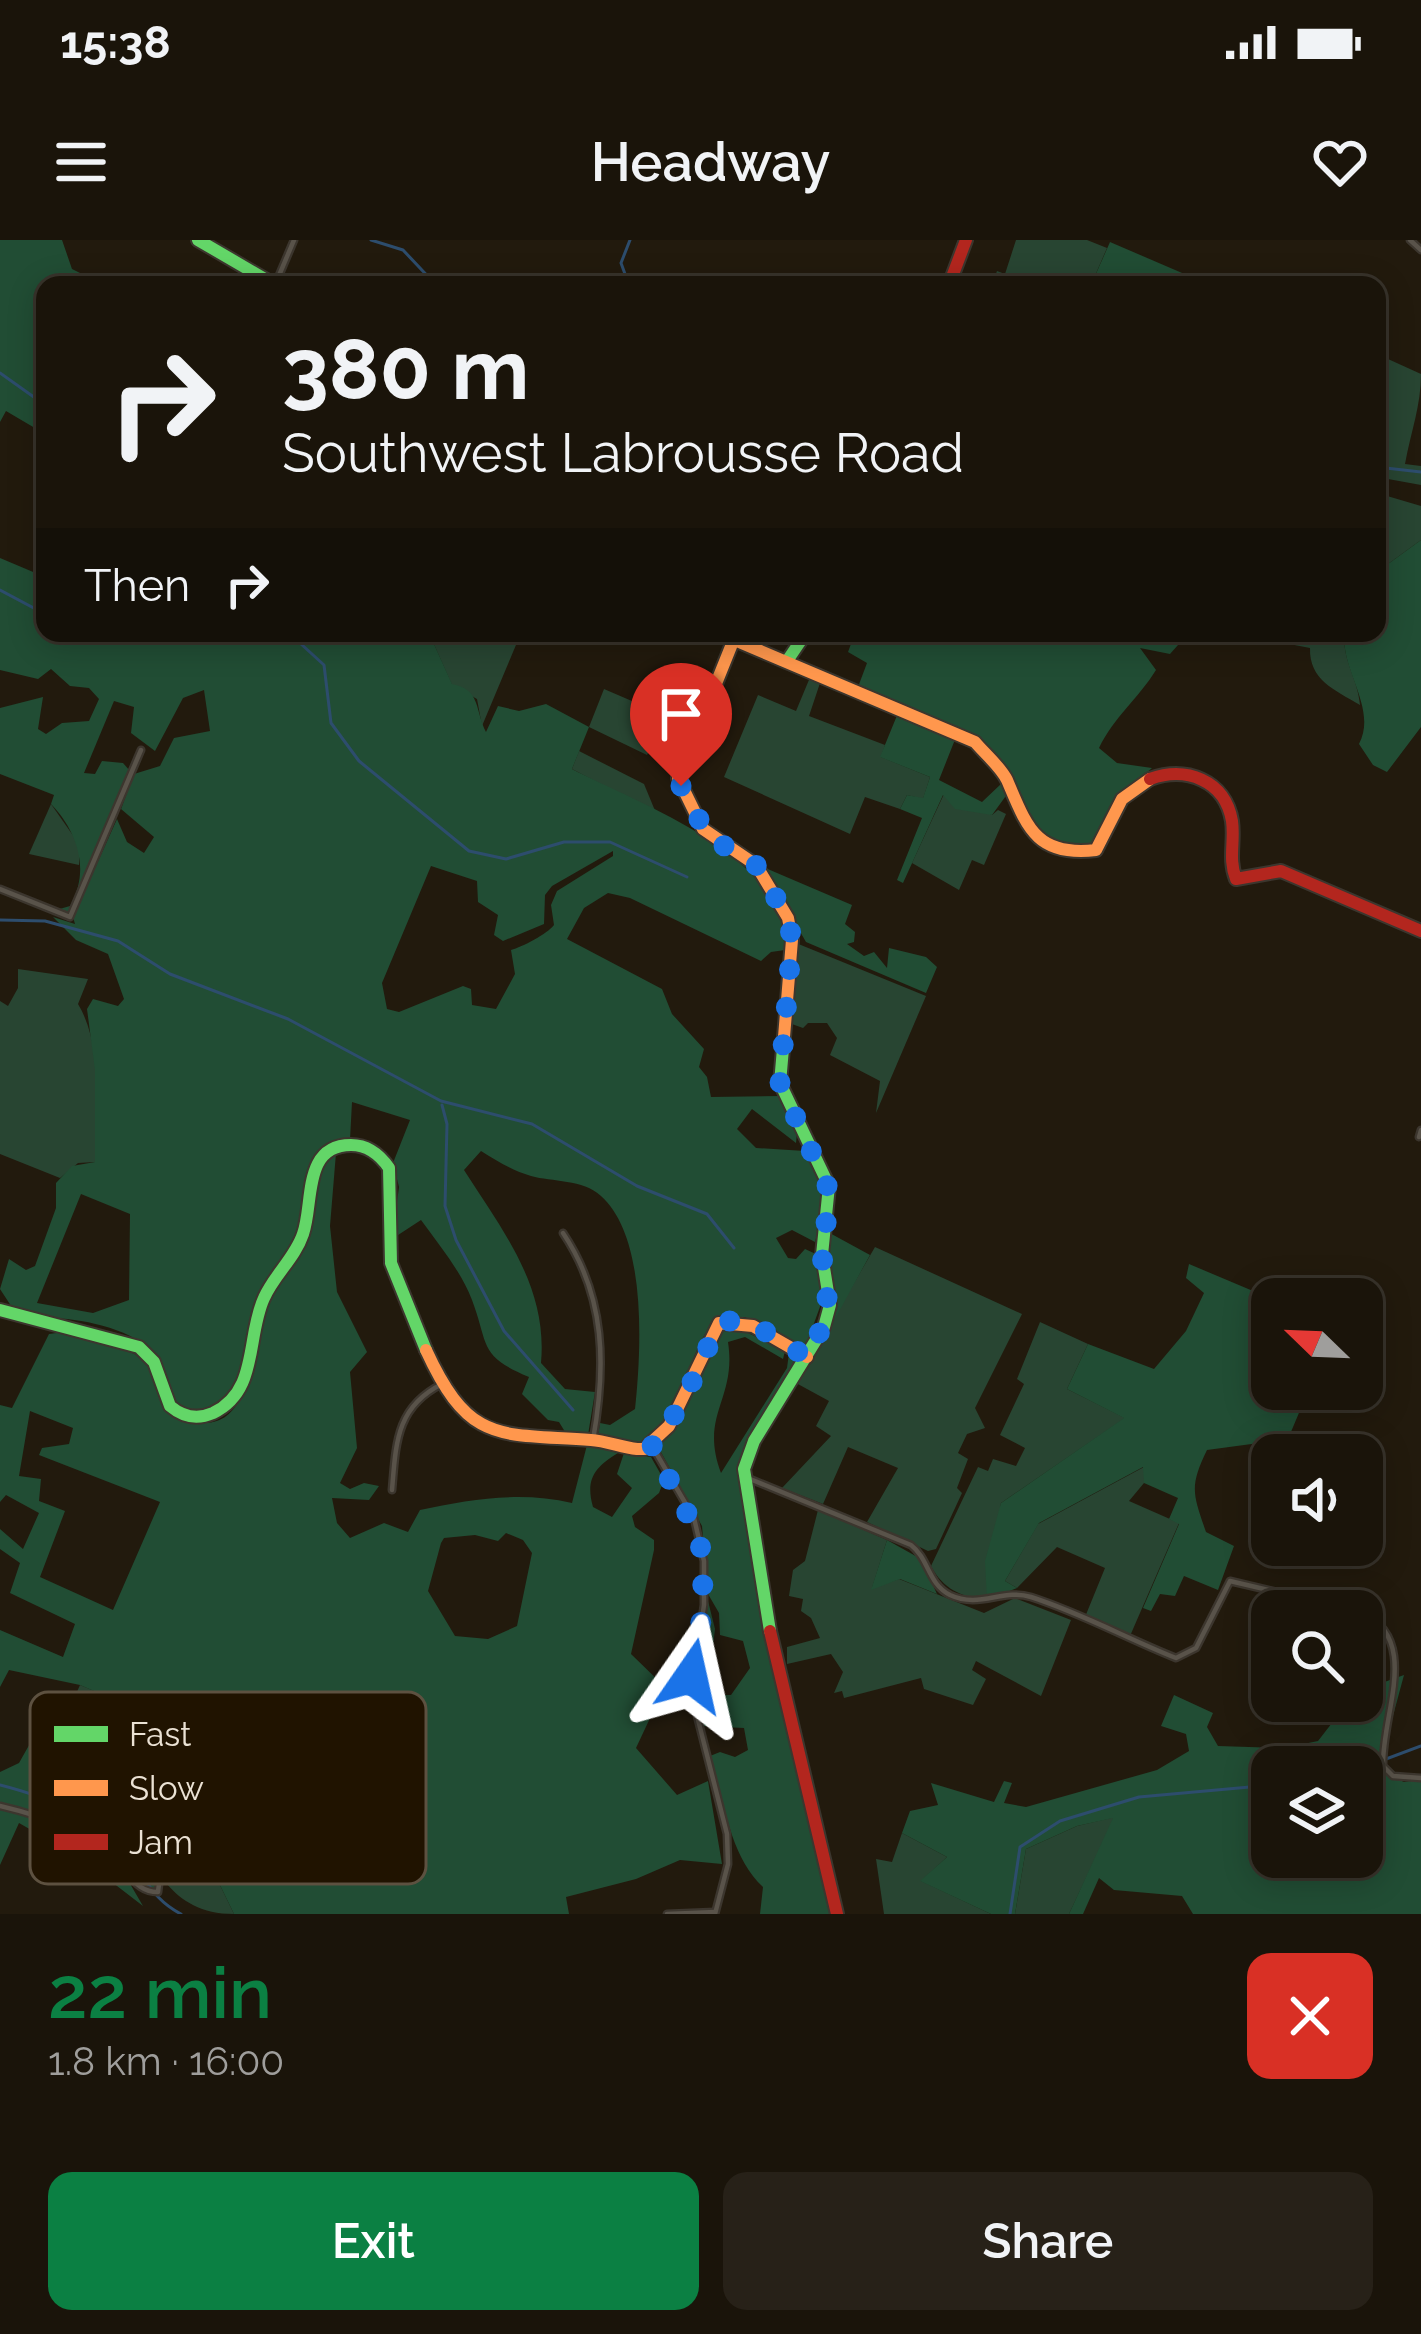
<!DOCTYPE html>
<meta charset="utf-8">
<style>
:root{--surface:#1a140a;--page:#272118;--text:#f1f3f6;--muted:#9f9e9c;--line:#38332b;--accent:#0b8043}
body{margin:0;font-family:Raleway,sans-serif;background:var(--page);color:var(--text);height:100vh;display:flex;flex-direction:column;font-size:45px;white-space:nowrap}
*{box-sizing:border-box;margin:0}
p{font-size:39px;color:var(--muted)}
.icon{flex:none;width:66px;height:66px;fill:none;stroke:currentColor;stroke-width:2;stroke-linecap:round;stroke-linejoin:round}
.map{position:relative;height:1674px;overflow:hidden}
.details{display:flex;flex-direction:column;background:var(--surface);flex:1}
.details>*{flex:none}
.hud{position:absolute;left:36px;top:36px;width:1350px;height:366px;border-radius:24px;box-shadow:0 6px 30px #0003,0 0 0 3px var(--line);background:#1a140a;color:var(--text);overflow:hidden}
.needle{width:78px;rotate:293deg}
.buttons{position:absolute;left:1251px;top:1038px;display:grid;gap:24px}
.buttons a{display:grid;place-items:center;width:132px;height:132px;border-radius:24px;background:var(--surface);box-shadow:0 6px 30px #0003,0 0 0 3px var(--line);font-size:60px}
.pin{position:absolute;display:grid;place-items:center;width:102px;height:102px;color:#fff;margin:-123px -51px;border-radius:50% 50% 50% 0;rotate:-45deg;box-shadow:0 0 12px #0007}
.pin .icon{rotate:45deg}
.me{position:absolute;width:132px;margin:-66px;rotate:11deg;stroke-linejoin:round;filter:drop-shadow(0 0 9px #0008)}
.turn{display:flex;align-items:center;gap:42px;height:252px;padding:0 48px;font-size:54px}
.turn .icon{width:156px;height:156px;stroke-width:2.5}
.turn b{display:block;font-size:84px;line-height:102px}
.then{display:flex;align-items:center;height:114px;padding:0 48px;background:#0003;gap:24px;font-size:45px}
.round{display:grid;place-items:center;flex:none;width:126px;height:126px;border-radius:24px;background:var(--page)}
.headline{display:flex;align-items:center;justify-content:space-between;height:204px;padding:0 48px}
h1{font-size:72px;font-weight:600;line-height:90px;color:var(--accent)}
.button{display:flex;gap:24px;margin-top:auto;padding:24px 48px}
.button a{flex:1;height:138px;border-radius:24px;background:var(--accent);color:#fff;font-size:48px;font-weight:600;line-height:138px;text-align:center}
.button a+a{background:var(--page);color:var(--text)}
.status{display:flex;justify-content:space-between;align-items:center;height:84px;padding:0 60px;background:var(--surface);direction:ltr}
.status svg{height:33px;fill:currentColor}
header{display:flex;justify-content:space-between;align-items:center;height:156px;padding:0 48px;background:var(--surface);font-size:54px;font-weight:600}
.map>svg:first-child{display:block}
</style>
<div class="status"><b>15:38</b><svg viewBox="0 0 49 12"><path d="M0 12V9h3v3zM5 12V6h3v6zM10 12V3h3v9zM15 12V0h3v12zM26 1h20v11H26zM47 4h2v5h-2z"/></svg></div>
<header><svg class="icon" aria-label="menu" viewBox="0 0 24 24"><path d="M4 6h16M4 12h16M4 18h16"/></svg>Headway<svg class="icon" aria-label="heart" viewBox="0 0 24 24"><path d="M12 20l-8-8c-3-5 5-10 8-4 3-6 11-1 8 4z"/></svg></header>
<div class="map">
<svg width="1421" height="1674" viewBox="0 0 1421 1674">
<rect width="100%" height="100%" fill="#221a0d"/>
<g fill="#284532">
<polygon points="1016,0 1087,0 1107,8 1091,45 992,45 997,31 1005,34"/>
<path d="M1377,114L1421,134C1421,166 1411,191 1405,224L1421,226V245L1377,237Z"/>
<polygon points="1377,253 1421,266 1421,300 1377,332"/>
<polygon points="429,393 521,393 482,486 477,459 452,445"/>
<path d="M1287,393H1345C1341,418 1358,439 1360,465C1335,450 1309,440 1310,408L1284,403Z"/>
<polygon points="811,435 821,440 809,476 885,505 881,517 930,537 923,559 907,555 900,569 865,557 850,594 724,537 758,455 796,471"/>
<polygon points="604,449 690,486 687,495 662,486 647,515 589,487"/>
<polygon points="579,511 644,544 656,573 572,529"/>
<polygon points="944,554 992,575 998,570 1006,574 984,625 972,620 959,650 912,623"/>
<polygon points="51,564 79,604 79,625 29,614"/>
<polygon points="796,703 926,756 876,873 880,841 830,815 837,798 827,783 808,783 803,788 789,783"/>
<path d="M18,729L88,739L78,764C104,807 95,872 95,922L78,923L60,938L0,914V761L8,766L18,748Z"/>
<polygon points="875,1007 1022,1074 975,1168 985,1188 967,1194 958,1213 968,1219 957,1248 962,1253 936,1309 928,1311 867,1282 898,1228 848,1207 823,1264 782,1248 831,1196 816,1186 829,1161 796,1143"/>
<path d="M1040,1082L1088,1104L1067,1149L1125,1178L1001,1263L987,1360C961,1357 943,1349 931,1326L978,1227L988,1231L993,1219L1016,1226L1025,1208L1000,1195L1024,1144L1017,1139Z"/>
<polygon points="1144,1227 1144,1243 1129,1261 1179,1283 1130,1396 1085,1377 1105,1328 1057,1307 1017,1348 1005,1341 1038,1284"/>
<polygon points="818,1270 887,1300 872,1348 899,1339 984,1373 1015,1358 1071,1380 1041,1456 976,1421 972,1430 986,1439 973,1465 924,1449 921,1438 844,1458 842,1451 834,1453 843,1432 831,1414 787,1424 787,1407 820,1398 811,1378 801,1371 803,1359 789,1356 793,1330 805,1321"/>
<polygon points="80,1445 109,1457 90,1509 116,1519 110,1564 48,1517"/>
<path d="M124,1576L201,1606L234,1674C169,1674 154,1623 124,1576Z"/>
<polygon points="1115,1577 1069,1674 1015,1674 1026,1609 1077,1586"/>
<polygon points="902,1593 947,1617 921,1641 991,1674 884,1674 876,1619 892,1622"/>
</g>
<g fill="#214d34" fill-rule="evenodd">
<polygon points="0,0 62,0 72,29 104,45 45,45 45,194 6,171 0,182"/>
<polygon points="1110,2 1210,45 1091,45"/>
<path d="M1421,300V487L1387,532L1373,525L1359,504C1378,468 1339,428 1345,393H1377V332Z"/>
<path d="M0,318L45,337V393H429L452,444C481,449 475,471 486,492L498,466L519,471L546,464L589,487L572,529C643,566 789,616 785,710L771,712L761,721L630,658L608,653L584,668L567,699L662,749L672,774L704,809L699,827L707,837L711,857L780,856L797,893L796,903L752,869L737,889L756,908L805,911C828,944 826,963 815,1002L792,990L776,998L788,1018L796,1019L805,1009L818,1015L821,1064L804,1111L745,1077L720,1078C680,1106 691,1195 635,1205L598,1196L600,1183L610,1185L635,1169C641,1113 648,998 601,956C583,939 552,942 531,936C513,931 497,921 481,911L464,930C503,991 548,1047 541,1123L565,1149L595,1152L588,1195H567L559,1182L548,1180L522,1154L529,1137C478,1116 489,1105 472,1060C461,1031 439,1005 421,980L392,999L399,947L393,923L410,880L352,862L350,900C295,908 314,955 298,993C290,1016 270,1033 259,1055C242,1094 257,1159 203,1172C159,1182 173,1128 152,1110C127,1088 80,1078 48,1078L40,1084L17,1075L0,1049L9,1019L26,1030L35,1026L56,968V943L72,926L95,922V830L87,769L93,759L118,766L124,759L108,714L76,700L53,677L75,684L73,677L117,579L127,602L144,613L154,597L121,569L134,534L160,526L174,498L210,491L204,450L183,458L155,511L131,493L134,467L114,461L84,533L95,534L102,521L123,523L130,531L70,674L56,670L70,666C91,630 77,591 51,564L54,555L0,534V468L43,457L38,489L46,494L62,483L89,481L99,459L89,448L70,446L51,429L38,439L0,430ZM613,611V616L557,651L551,665L554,685C547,694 522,707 511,710L515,734L496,769L472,765L471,749L463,746L399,772L387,769L382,743L431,626L477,641L478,662L498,675L494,695L503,701L544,684L545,655L552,646ZM81,954L130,974L129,1060L93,1073L37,1063Z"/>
<path d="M855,393H1172L1178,405L1170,414L1140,408L1156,430C1138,459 1114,477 1099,508L1117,523L1152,528L1119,557L1094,607C1017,625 1025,532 977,500C942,477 896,464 858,447L867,423L848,412Z"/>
<polygon points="898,473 956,497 939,540 982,562 1001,544 1008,553 992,575 955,569 943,555 903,643 897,640 922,578 900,569 907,555 923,558 930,537 880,517"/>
<polygon points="763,627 852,665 845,684 855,692 854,702 847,704 864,716 874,712 887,728 889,708 926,717 937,727 926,753 806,702"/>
<path d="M336,913L330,986L337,1052L367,1112L350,1132L357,1208L340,1243L350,1249L364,1243L379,1246L369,1260L332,1258L337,1283L350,1298L384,1283L408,1292L420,1270C470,1259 522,1251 572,1263L587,1205L618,1213C595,1227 585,1239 593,1267L612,1277L632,1248L617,1234L624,1213L651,1217L664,1240L659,1253L632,1276L635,1287L654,1300V1310L631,1414L666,1448L685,1444L687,1464L651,1476L636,1508L677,1555L708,1541L722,1624L680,1620L636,1639L566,1657L569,1674H234L201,1606L124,1576C112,1538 127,1516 138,1481L130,1458L107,1463L108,1457L80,1445L9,1430L0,1447V1390L63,1417L75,1384L10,1353L20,1323L0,1309V1289L23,1309L39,1273L6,1255L0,1262V1165L12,1168L49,1094L79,1090L146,1119L164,1170C258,1221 247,1107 267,1062C279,1036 301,1017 310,990C319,960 307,933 336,913ZM30,1171L73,1188L69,1204L42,1208L39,1215L160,1262L113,1370L40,1337L65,1271L39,1261L41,1239L19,1236ZM506,1293L523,1300L532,1313L517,1386L488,1399L455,1396L428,1351L441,1303L444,1298L475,1295L498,1301Z"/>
<polygon points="826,991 870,1015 808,1128 830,1075"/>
<path d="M1189,1024L1272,1059V1149H1309L1288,1199L1207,1210C1189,1247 1193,1254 1206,1292L1234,1306L1218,1350L1184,1336L1175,1356L1160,1354L1151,1371L1143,1368L1179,1284L1169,1279L1178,1258L1144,1243L1143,1227L1039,1283L1005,1341L1017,1348L987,1360L985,1321L1001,1263L1124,1178L1067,1149L1088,1104L1154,1129L1186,1091L1204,1053L1186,1038Z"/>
<path d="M732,1085L785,1111L783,1119L745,1097L728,1102C737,1160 699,1174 721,1233L787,1128L789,1113L799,1119L745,1208L739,1238L780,1458L834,1674H760L763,1647C728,1614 725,1560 710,1516L720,1512L735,1517L748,1510L744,1488L702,1486C692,1441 702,1406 708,1361L715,1389L707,1455H731L750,1428L743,1401L720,1395L719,1373L708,1354L702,1286L658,1207L688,1164L716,1093Z"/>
<polygon points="887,1300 921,1319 937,1354 900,1339 871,1350"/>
<path d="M1404,1435L1380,1524L1383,1533L1404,1542L1421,1539V1674H1193L1182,1656L1114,1650L1099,1638L1083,1674H1069L1113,1578L1077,1586L1026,1609L1015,1674H991L920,1641L947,1617L902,1593L910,1571L938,1565L931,1543L994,1562L1004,1541L1012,1543L1004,1563L1026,1567L1157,1530L1189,1511L1186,1494L1161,1486L1174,1455L1213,1473L1207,1487L1218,1506L1284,1508L1318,1501L1349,1461H1362V1450ZM1272,1527H1362V1617H1272Z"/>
<path d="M59,1452L77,1457L48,1517C80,1541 162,1607 158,1650C137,1649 99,1606 79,1591L76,1595L122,1630L143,1666L82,1619L19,1583L0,1625V1532L19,1523Z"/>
</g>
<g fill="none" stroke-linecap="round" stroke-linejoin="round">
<g stroke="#2d4d6d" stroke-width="3">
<polyline points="371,0 403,10 436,45"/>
<polyline points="629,45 621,23 630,0"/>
<polyline points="0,133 45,165"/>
<polyline points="1377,227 1421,232"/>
<polyline points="0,350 45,374"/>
<polyline points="289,393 324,425 331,483 359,521 469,611 506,619 564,602 610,602 687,637"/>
<polyline points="0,680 45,681 118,701 170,734 288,779 441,861 532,884 637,946 707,974 734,1008"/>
<polyline points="442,865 447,884 445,966 456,1000 504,1091 573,1170"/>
<polyline points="1362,1528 1421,1506"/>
<path d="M0,1545C51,1558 95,1576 130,1620C148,1642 154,1660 181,1674"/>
<polyline points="1010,1674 1020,1607 1060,1581 1139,1557 1272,1545"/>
</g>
<defs>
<g id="street">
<polyline points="1410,0 1421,10"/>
<polyline points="275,45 294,0"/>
<polyline points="0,649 70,677 141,510"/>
<polyline points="1419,897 1421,890"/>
<path d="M563,993C606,1057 606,1127 593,1200"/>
<polyline points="652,1206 694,1278 704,1321 704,1365 691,1452 727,1594 728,1624 715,1674"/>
<path d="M750,1239L911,1305C929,1319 928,1344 950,1355C980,1369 1003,1348 1031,1357C1081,1373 1128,1399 1176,1418L1196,1408L1230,1341L1357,1371"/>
<path d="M392,1250C396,1203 396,1167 442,1144"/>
<path d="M1362,1372C1421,1401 1382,1472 1383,1526L1393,1536L1421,1538"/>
<path d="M0,1566C47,1577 84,1591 120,1626C133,1639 139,1652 158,1652L160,1636L118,1565"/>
<polyline points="667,1674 715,1672"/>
</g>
<g id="fast">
<polyline points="198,0 275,45"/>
<polyline points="787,421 806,393"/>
<path d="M0,1070L139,1107L154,1122L170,1166C183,1177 197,1180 213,1173C259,1151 246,1097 264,1058C274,1035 295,1018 303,994C314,963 302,905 351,905C368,905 380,915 389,928L391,1023L426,1110"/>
<polyline points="770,1391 744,1229 754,1201 824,1087 830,1065 822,1015 829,946 780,843 784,797"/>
</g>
<g id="slow">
<path d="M718,393L975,502C985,514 1000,526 1007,540C1027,587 1036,617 1096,610L1122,559L1150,539"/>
<polyline points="734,399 678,538 703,589 756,625 788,678 792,700 784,797"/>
<path d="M426,1110C470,1206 500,1193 591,1200C606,1201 621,1207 637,1209H644L669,1186L719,1083L753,1086L807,1117"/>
</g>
<g id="jam">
<polyline points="949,45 966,0"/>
<path d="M1150,539C1186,526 1225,540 1232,581C1235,601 1228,619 1236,639L1281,631L1421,691"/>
<polyline points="770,1391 837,1674"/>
</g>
</defs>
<use href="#street" stroke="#3c362e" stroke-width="9"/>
<use href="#fast" stroke="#3c362e" stroke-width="16"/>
<use href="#slow" stroke="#3c362e" stroke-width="16"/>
<use href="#jam" stroke="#3c362e" stroke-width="16"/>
<use href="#street" stroke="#59534a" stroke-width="4.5"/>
<use href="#fast" stroke="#63d668" stroke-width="12"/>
<use href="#slow" stroke="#ff974d" stroke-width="12"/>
<use href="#jam" stroke="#b3261e" stroke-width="12"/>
</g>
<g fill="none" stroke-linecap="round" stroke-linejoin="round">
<path stroke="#1a73e8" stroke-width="21" stroke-dasharray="0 37.8" d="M681,546L708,596L756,625L788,678L792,700L780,843L830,952L822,1015L829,1074L807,1117C781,1103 748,1073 719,1083L682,1164L652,1206L700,1298L704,1365L691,1436"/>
</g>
<rect x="30" y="1452" width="396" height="192" rx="18" fill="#201300" stroke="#5d5140" stroke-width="3"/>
<rect x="54" y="1486" width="54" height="16" fill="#63d668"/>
<rect x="54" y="1540" width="54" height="16" fill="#ff974d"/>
<rect x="54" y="1594" width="54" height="16" fill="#b3261e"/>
<g font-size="33" fill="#ebe2d4">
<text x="129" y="1506">Fast</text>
<text x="129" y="1560">Slow</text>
<text x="129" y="1614">Jam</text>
</g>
</svg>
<div class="buttons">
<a><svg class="needle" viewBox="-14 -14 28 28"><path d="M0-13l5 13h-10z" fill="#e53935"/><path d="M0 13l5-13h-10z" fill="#9f9e9c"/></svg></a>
<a><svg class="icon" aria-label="sound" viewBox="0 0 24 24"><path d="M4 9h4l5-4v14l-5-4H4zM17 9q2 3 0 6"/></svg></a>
<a><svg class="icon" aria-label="search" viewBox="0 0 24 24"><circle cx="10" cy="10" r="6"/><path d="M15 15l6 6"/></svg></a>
<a><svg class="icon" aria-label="layers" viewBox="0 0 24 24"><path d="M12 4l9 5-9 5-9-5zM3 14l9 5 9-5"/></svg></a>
</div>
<div class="pin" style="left:681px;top:546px;background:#d93025"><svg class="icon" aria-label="arrive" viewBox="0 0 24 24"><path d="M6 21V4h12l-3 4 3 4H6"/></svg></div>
<svg class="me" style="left:691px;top:1436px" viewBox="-20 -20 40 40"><path d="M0-17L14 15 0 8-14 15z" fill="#1a73e8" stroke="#fff" stroke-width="4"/></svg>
<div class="hud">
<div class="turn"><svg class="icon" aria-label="right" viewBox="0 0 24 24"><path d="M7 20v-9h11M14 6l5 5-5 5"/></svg><div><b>380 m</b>Southwest Labrousse Road</div></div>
<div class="then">Then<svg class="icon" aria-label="right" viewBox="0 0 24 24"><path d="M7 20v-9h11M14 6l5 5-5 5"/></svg></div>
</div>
</div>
<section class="details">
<div class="headline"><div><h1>22 min</h1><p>1.8 km · 16:00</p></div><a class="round" style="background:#d93025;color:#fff"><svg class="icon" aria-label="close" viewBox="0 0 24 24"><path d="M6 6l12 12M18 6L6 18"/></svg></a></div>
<div class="button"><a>Exit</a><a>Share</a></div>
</section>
